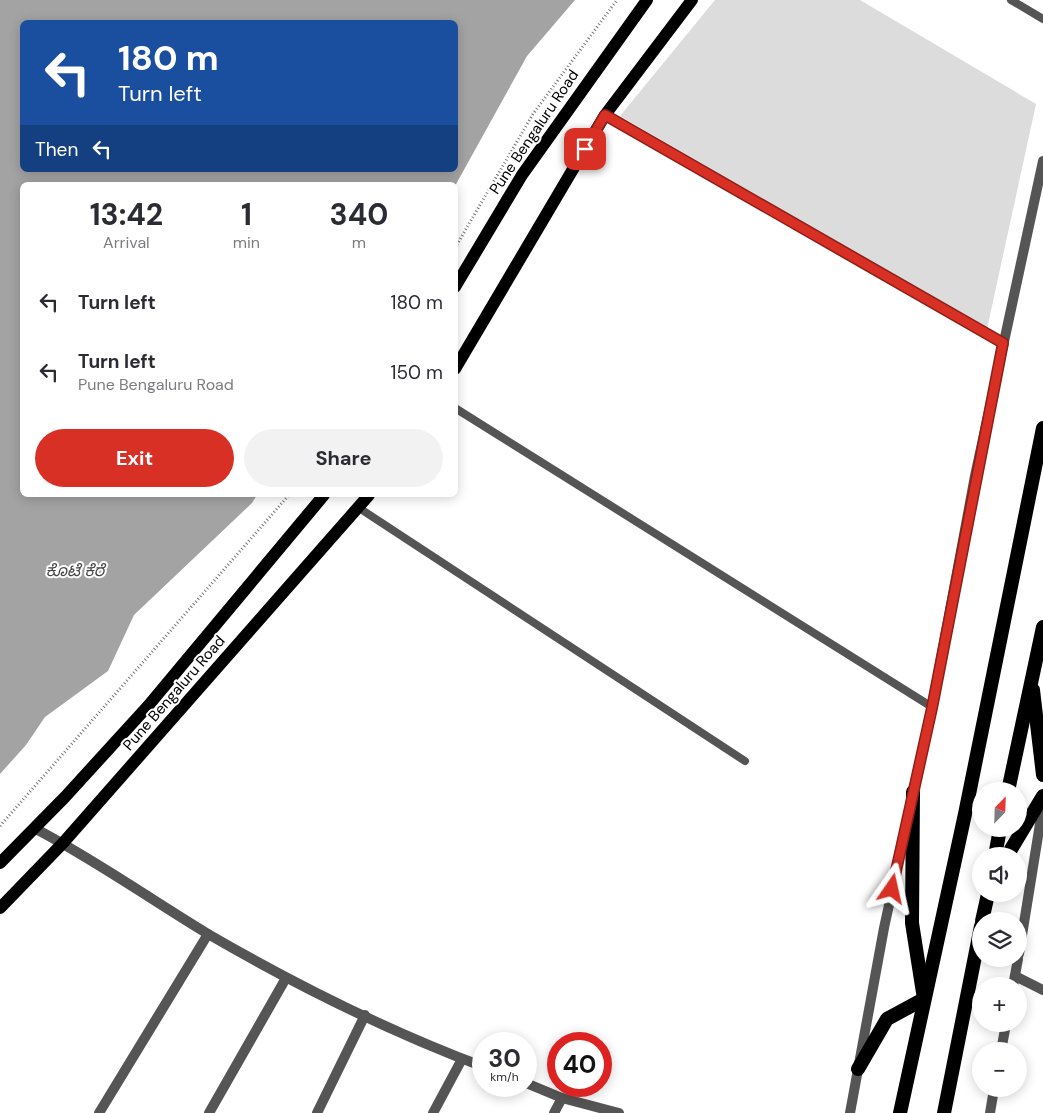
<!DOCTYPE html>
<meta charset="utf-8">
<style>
:root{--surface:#fff;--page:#f2f2f3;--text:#2b2b33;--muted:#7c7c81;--accent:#d93025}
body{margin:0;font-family:"DM Sans","Noto Sans Kannada",sans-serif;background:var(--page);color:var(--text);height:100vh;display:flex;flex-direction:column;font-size:19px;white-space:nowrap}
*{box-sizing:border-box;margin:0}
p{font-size:16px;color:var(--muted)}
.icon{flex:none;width:28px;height:28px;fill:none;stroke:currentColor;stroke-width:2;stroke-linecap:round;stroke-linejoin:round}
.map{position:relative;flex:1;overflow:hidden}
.sheet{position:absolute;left:20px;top:182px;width:438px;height:315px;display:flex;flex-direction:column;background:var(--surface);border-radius:8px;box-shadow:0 2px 12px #0003}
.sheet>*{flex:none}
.banner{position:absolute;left:20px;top:20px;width:438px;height:152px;border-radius:8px;box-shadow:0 2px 12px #0003;background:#1a4fa0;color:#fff;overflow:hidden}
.needle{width:32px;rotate:23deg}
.buttons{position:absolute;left:972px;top:782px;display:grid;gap:10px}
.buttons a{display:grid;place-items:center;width:55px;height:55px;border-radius:50%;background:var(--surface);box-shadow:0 2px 12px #0003;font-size:25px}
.speed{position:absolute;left:472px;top:1032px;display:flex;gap:10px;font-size:25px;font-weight:700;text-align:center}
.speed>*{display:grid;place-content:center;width:65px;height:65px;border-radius:50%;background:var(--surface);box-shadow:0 2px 12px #0003;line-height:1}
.speed small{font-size:12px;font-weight:400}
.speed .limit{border:8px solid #d22;background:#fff;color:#111}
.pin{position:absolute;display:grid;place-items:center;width:42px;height:42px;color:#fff;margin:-21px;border-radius:10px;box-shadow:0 2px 8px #0006}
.me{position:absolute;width:55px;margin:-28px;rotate:11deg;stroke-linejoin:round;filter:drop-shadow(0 0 4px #0008)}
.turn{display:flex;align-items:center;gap:18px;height:105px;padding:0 15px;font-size:22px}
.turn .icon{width:65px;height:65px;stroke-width:2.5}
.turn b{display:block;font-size:35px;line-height:42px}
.then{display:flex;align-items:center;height:48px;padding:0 15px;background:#0003;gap:10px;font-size:19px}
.eta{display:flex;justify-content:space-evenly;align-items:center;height:85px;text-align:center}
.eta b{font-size:30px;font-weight:700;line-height:35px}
.button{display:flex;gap:10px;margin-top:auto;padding:10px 15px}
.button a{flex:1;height:58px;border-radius:30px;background:var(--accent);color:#fff;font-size:20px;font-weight:700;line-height:58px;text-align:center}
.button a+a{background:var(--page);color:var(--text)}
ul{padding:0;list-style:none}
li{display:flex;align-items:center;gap:15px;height:70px;padding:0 15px}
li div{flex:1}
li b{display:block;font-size:19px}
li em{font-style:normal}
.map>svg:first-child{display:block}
</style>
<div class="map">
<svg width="1043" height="1113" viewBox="0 0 1043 1113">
<rect width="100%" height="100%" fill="#fff"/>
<polygon fill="#dcdcdc" points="715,0 860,0 1036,104 987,329 620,116"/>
<path fill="#a3a3a3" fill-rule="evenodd" d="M0,0H575L527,56L455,186L22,185V495H257L252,503L134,615L108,671L45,717L26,745L0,774ZM22,22H455V170H22Z"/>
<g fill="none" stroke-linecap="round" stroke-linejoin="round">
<g stroke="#777" stroke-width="3" stroke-dasharray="1 2.5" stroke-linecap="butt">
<polyline points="455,248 533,114 617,0"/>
<polyline points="0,826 289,495"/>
</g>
<g stroke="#555" stroke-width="8">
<polyline points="1011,0 1043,19"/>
<polyline points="605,115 1003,343"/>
<polyline points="455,408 932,707"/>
<polyline points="359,508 745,761"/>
</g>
<g stroke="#555" stroke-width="10">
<path d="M34,828C94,859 150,899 208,934C296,985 388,1031 484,1067"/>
<polyline points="1015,976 1043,990"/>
<polyline points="526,1083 562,1098 619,1113"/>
<polyline points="99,1113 208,934"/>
<polyline points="209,1113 286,978"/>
<polyline points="317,1113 365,1015"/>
<polyline points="433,1113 462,1059"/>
<polyline points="554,1113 562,1098"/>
</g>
<g stroke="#555" stroke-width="10">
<polyline points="1019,954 1043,805"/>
<polyline points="1013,986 1018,959"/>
<polyline points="1001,1051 1006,1024"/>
<polyline points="850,1113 884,928 932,707 975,476 1043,161"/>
<polyline points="990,1113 994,1089"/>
</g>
<g stroke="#000" stroke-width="12">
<polyline points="455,287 522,175 647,0"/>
<polyline points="455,369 605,115 692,0"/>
<polyline points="0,863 65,797 148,706 324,495"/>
<polyline points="0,908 63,843 369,495"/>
</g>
<g stroke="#000" stroke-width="14">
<polyline points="1033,690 1043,775"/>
<polyline points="1008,791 1043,627"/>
<polyline points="995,856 1000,829"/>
<polyline points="1007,856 1043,796"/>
<polyline points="982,921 988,894"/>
<polyline points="858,1069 887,1019 924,999 912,923 913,792"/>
<polyline points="900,1113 965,814 1043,428"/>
<polyline points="944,1113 981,926"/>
</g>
</g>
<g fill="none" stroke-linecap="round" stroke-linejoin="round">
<defs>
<polyline id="route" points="585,149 605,115 1003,343 932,708 892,889"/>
</defs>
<use href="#route" stroke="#8d1f18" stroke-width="12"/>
<use href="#route" stroke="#d93025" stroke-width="9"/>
</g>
<g text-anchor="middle" stroke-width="4" stroke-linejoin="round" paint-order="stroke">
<g font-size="15" fill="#000" stroke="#fff">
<text transform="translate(534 132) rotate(-56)" y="5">Pune Bengaluru Road</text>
<text transform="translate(174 693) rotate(-49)" y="5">Pune Bengaluru Road</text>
</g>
<g font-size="16" font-style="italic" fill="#444" stroke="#fff">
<text x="75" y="576">ಕೊಟೆ ಕೆರೆ</text>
</g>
</g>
</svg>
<div class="buttons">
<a><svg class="needle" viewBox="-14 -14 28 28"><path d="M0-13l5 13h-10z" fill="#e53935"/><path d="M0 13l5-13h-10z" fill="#7c7c81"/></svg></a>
<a><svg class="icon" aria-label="sound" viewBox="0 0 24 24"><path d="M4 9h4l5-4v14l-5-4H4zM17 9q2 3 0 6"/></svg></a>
<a><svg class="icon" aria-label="layers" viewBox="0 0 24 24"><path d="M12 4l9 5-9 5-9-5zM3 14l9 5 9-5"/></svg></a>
<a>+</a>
<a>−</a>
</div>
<div class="speed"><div>30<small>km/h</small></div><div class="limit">40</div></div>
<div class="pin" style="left:585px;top:149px;background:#d93025"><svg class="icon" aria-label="arrive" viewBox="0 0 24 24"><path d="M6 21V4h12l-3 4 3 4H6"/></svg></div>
<svg class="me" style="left:892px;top:889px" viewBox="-20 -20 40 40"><path d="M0-17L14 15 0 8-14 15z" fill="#d93025" stroke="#fff" stroke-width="4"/></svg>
<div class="banner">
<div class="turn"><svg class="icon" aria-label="left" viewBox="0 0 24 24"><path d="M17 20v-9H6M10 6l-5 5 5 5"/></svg><div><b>180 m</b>Turn left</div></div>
<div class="then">Then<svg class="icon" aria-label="left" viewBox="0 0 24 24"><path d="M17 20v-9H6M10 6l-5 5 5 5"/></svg></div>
</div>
<section class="sheet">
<div class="eta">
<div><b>13:42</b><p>Arrival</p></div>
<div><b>1</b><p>min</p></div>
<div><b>340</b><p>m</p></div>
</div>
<ul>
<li><svg class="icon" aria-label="left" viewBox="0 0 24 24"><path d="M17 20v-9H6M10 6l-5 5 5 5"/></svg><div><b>Turn left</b></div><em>180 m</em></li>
<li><svg class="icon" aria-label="left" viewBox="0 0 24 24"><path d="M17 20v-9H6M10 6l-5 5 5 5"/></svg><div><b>Turn left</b><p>Pune Bengaluru Road</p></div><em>150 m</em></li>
</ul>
<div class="button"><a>Exit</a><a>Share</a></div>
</section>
</div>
